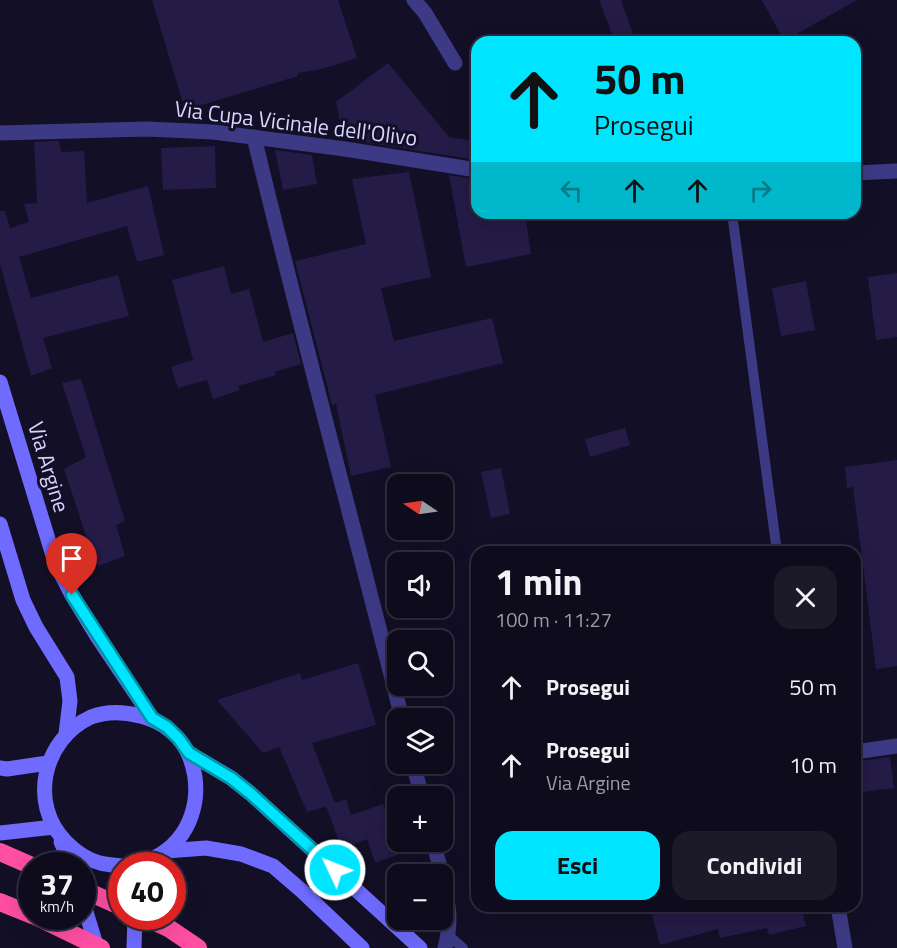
<!DOCTYPE html>
<html lang="it">
<meta charset="utf-8">
<style>
:root{--surface:#0e0b1c;--page:#1c1929;--text:#f1f3f6;--muted:#9b9ba3;--line:#2e2b3b;--accent:#00e5ff}
body{margin:0;font-family:"Titillium Web",sans-serif;background:var(--page);color:var(--text);height:100vh;display:flex;flex-direction:column;font-size:22px;white-space:nowrap}
*{box-sizing:border-box;margin:0}
p{font-size:20px;color:var(--muted)}
.icon{flex:none;width:33px;height:33px;fill:none;stroke:currentColor;stroke-width:2;stroke-linecap:round;stroke-linejoin:round}
.map{position:relative;flex:1;overflow:hidden}
.sheet{position:absolute;left:471px;top:546px;width:390px;height:366px;display:flex;flex-direction:column;background:var(--surface);border-radius:18px;box-shadow:0 6px 24px #0002,0 0 0 2px var(--line)}
.sheet>*{flex:none}
.banner{position:absolute;left:471px;top:36px;width:390px;height:183px;border-radius:18px;box-shadow:0 6px 24px #0002,0 0 0 2px var(--line);background:#00e5ff;color:#111;overflow:hidden}
.needle{width:39px;rotate:283deg}
.fabs{position:absolute;left:387px;top:474px;display:grid;gap:12px}
.fabs a{display:grid;place-items:center;width:66px;height:66px;border-radius:12px;background:var(--surface);box-shadow:0 6px 24px #0002,0 0 0 2px var(--line);font-size:30px}
.speed{position:absolute;left:18px;top:852px;display:flex;gap:12px;font-size:30px;font-weight:700;text-align:center}
.speed>*{display:grid;place-content:center;width:78px;height:78px;border-radius:50%;background:var(--surface);box-shadow:0 6px 24px #0002,0 0 0 2px var(--line);line-height:1}
.speed small{font-size:15px;font-weight:400}
.speed .limit{border:9px solid #d22;background:#fff;color:#111}
.pin{position:absolute;display:grid;place-items:center;width:51px;height:51px;color:#fff;margin:-62px -26px;border-radius:50% 50% 50% 0;rotate:-45deg;box-shadow:0 0 6px #0007}
.pin .icon{rotate:45deg}
.me{position:absolute;width:66px;margin:-33px;rotate:313deg;stroke-linejoin:round;filter:drop-shadow(0 0 4px #0008)}
.turn{display:flex;align-items:center;gap:21px;height:126px;padding:0 24px;font-size:27px}
.turn .icon{width:78px;height:78px;stroke-width:2.5}
.turn b{display:block;font-size:42px;line-height:51px}
.lanes{display:flex;align-items:center;height:57px;padding:0 24px;background:#0003;justify-content:center;gap:30px;direction:ltr}
.lanes .off{opacity:.35}
.round{display:grid;place-items:center;flex:none;width:63px;height:63px;border-radius:18px;background:var(--page)}
.summary{display:flex;align-items:center;justify-content:space-between;height:102px;padding:0 24px}
h1{font-size:36px;font-weight:700;line-height:45px}
.button{display:flex;gap:12px;margin-top:auto;padding:12px 24px}
.button a{flex:1;height:69px;border-radius:18px;background:var(--accent);color:#111;font-size:24px;font-weight:700;line-height:69px;text-align:center}
.button a+a{background:var(--page);color:var(--text)}
ul{padding:0;list-style:none}
li{display:flex;align-items:center;gap:18px;height:78px;padding:0 24px}
li div{flex:1}
li b{display:block;font-size:22px}
li em{font-style:normal}
.map>svg:first-child{display:block}
</style>
<div class="map">
<svg width="897" height="948" viewBox="0 0 897 948">
<rect width="100%" height="100%" fill="#130f26"/>
<g fill="#241b47">
<polygon points="152,0 338,0 357,58 322,69 298,73 298,76 185,110"/>
<polygon points="599,0 621,0 636,42 615,42"/>
<polygon points="762,0 857,0 784,41"/>
<polygon points="388,63 449,137 477,141 477,160 344,139 336,102"/>
<polygon points="59,141 61,152 84,151 87,203 148,186 164,255 137,262 127,226 19,257 31,298 118,275 129,316 43,338 52,368 31,376 0,264 0,211 5,211 10,228 29,222 24,204 37,203 34,142"/>
<polygon points="215,146 216,188 163,190 161,148"/>
<polygon points="275,150 312,155 317,184 283,190"/>
<polygon points="409,172 431,277 381,288 394,341 492,318 503,363 375,395 391,467 351,476 336,404 332,405 295,261 366,244 352,179"/>
<polygon points="449,175 468,178 474,213 525,213 531,254 466,267"/>
<polygon points="224,266 231,294 249,289 263,342 293,333 301,364 275,372 276,375 238,386 240,390 213,399 207,380 178,388 171,367 193,360 172,280"/>
<polygon points="897,273 897,337 876,340 868,277"/>
<polygon points="806,281 815,330 781,336 772,288"/>
<polygon points="81,379 125,521 116,525 125,556 98,566 89,545 64,469 86,457 62,383"/>
<polygon points="625,428 630,445 590,457 585,439"/>
<polygon points="897,460 897,666 876,669 853,487 847,488 845,467"/>
<polygon points="501,468 510,514 491,518 481,472"/>
<polygon points="358,663 376,725 312,743 335,803 346,799 351,815 383,804 400,854 375,863 367,839 342,849 326,806 331,805 307,812 279,747 263,753 217,700 300,673 302,680"/>
<polygon points="890,757 894,788 855,793 855,762"/>
<polygon points="688,906 801,906 806,926 769,935 767,928 720,938 718,929 660,945 652,915"/>
</g>
<g fill="none" stroke-linecap="round" stroke-linejoin="round">
<g stroke="#3d3a85" stroke-width="10">
<polyline points="732,213 777,552"/>
<polyline points="448,935 463,948"/>
</g>
<g stroke="#3d3a85" stroke-width="15">
<polyline points="414,0 425,13 455,63"/>
<polyline points="0,133 146,129 213,132 345,149 477,170"/>
<path d="M254,137C301,331 353,524 402,718"/>
<polyline points="855,173 897,171"/>
<polyline points="855,752 897,746"/>
<polyline points="413,764 422,796"/>
<polyline points="433,842 442,874"/>
<path d="M442,878C449,904 452,921 445,948"/>
<polyline points="838,906 845,948"/>
</g>
<g stroke="#6f6bff" stroke-width="15">
<polyline points="0,382 55,562 72,595 97,636 152,718"/>
<polyline points="0,524 23,600 36,627 67,677 70,701 66,734"/>
<polyline points="189,753 231,778 250,793 420,948"/>
<polyline points="0,768 7,769 48,763"/>
<polyline points="0,833 54,827"/>
<polyline points="61,842 72,866"/>
<polyline points="166,851 206,848 241,854 273,866 302,891 362,948"/>
<path d="M123,866C116,865 107,865 100,863C87,860 75,851 66,842C28,804 43,739 91,717C107,711 125,712 140,716C162,721 182,736 190,758C204,796 192,839 154,858C146,862 136,863 128,866"/>
<polyline points="82,899 97,948"/>
<polyline points="134,948 135,916"/>
</g>
<g stroke="#ff4fa3" stroke-width="18">
<polyline points="0,852 32,866"/>
<polyline points="82,889 122,907"/>
<polyline points="0,902 32,915"/>
<polyline points="143,916 170,929 198,948"/>
</g>
<polyline stroke="#ff4fa3" stroke-width="18" points="35,916 101,948"/>
</g>
<g fill="none" stroke-linecap="round" stroke-linejoin="round">
<defs>
<polyline id="route" points="72,595 152,718 167,727 179,739 189,753 231,778 250,793 335,870"/>
</defs>
<use href="#route" stroke="#0095a6" stroke-width="15"/>
<use href="#route" stroke="#00e5ff" stroke-width="10"/>
</g>
<g text-anchor="middle" stroke-width="6" stroke-linejoin="round" paint-order="stroke">
<g font-size="22" fill="#d9d4ff" stroke="#130f26">
<text transform="translate(296 123) rotate(7)" y="8">Via Cupa Vicinale dell'Olivo</text>
<text transform="translate(49 467) rotate(73)" y="8">Via Argine</text>
</g>
</g>
</svg>
<div class="fabs">
<a><svg class="needle" viewBox="-14 -14 28 28"><path d="M0-13l5 13h-10z" fill="#e53935"/><path d="M0 13l5-13h-10z" fill="#9b9ba3"/></svg></a>
<a><svg class="icon" aria-label="sound" viewBox="0 0 24 24"><path d="M4 9h4l5-4v14l-5-4H4zM17 9q2 3 0 6"/></svg></a>
<a><svg class="icon" aria-label="search" viewBox="0 0 24 24"><circle cx="10" cy="10" r="6"/><path d="M15 15l6 6"/></svg></a>
<a><svg class="icon" aria-label="layers" viewBox="0 0 24 24"><path d="M12 4l9 5-9 5-9-5zM3 14l9 5 9-5"/></svg></a>
<a>+</a>
<a>−</a>
</div>
<div class="speed"><div>37<small>km/h</small></div><div class="limit">40</div></div>
<div class="pin" style="left:72px;top:595px;background:#d93025"><svg class="icon" aria-label="arrive" viewBox="0 0 24 24"><path d="M6 21V4h12l-3 4 3 4H6"/></svg></div>
<svg class="me" style="left:335px;top:870px" viewBox="-20 -20 40 40"><circle r="17" fill="#00e5ff" stroke="#fff" stroke-width="3"/><path d="M0-11L8 9 0 5-8 9z" fill="#fff"/></svg>
<div class="banner">
<div class="turn"><svg class="icon" aria-label="ahead" viewBox="0 0 24 24"><path d="M12 20V5M6 11l6-6 6 6"/></svg><div><b>50 m</b>Prosegui</div></div>
<div class="lanes"><svg class="icon off" aria-label="left" viewBox="0 0 24 24"><path d="M17 20v-9H6M10 6l-5 5 5 5"/></svg><svg class="icon" aria-label="ahead" viewBox="0 0 24 24"><path d="M12 20V5M6 11l6-6 6 6"/></svg><svg class="icon" aria-label="ahead" viewBox="0 0 24 24"><path d="M12 20V5M6 11l6-6 6 6"/></svg><svg class="icon off" aria-label="right" viewBox="0 0 24 24"><path d="M7 20v-9h11M14 6l5 5-5 5"/></svg></div>
</div>
<section class="sheet">
<div class="summary"><div><h1>1 min</h1><p>100 m · 11:27</p></div><a class="round"><svg class="icon" aria-label="close" viewBox="0 0 24 24"><path d="M6 6l12 12M18 6L6 18"/></svg></a></div>
<ul>
<li><svg class="icon" aria-label="ahead" viewBox="0 0 24 24"><path d="M12 20V5M6 11l6-6 6 6"/></svg><div><b>Prosegui</b></div><em>50 m</em></li>
<li><svg class="icon" aria-label="ahead" viewBox="0 0 24 24"><path d="M12 20V5M6 11l6-6 6 6"/></svg><div><b>Prosegui</b><p>Via Argine</p></div><em>10 m</em></li>
</ul>
<div class="button"><a>Esci</a><a>Condividi</a></div>
</section>
</div>
